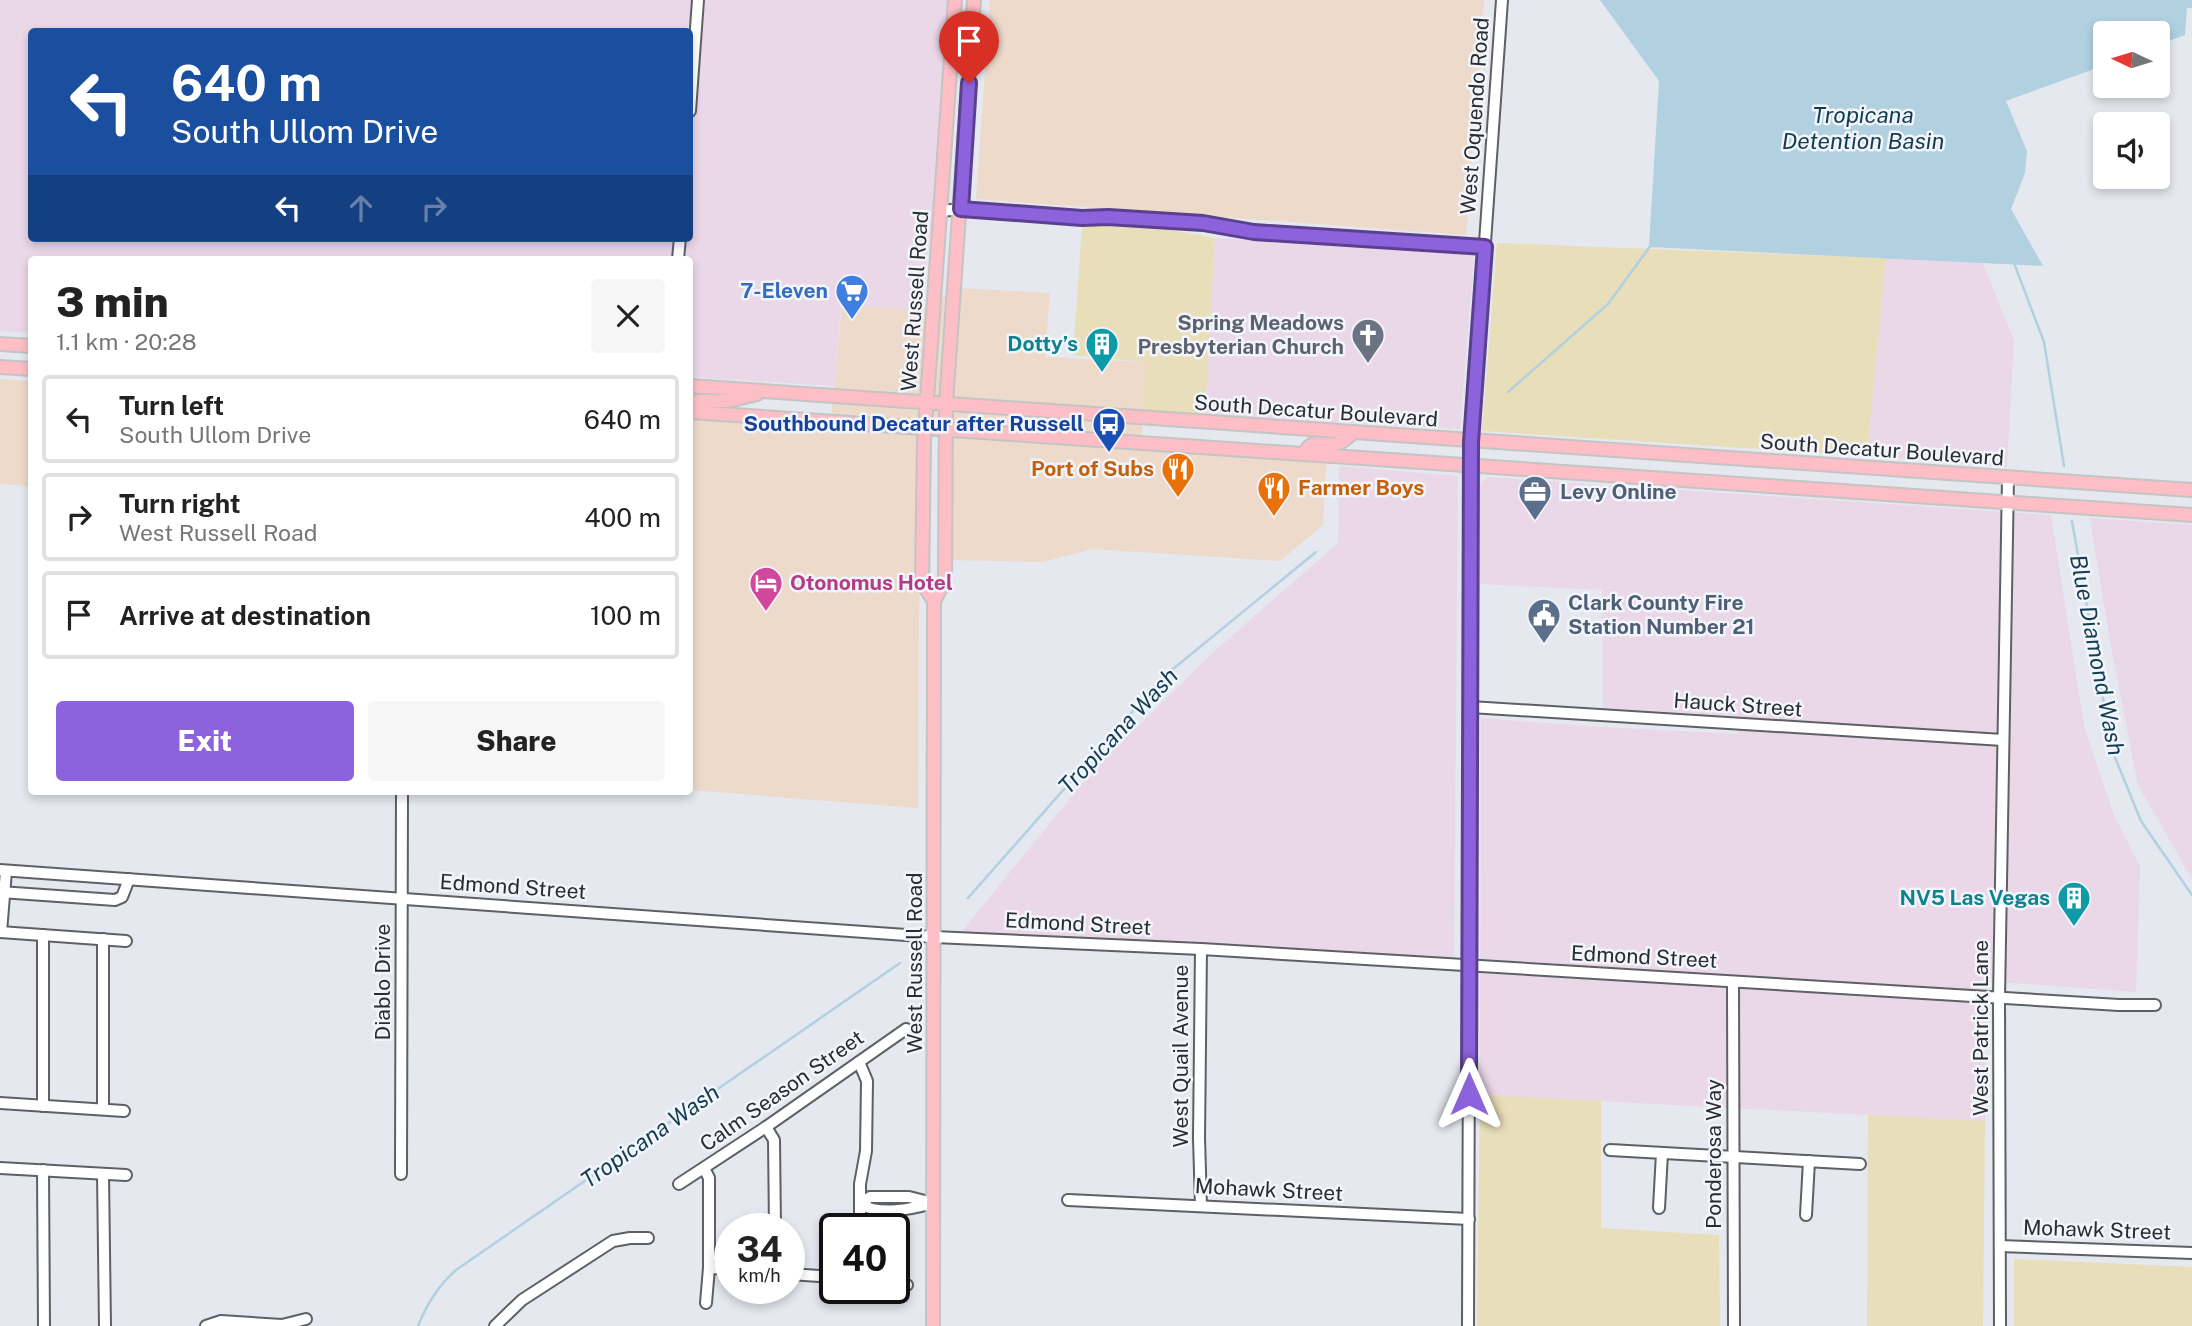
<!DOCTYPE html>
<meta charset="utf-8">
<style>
:root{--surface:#fff;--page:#f6f6f6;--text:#222;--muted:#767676;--line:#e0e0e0;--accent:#8c62dd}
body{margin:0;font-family:"Public Sans",sans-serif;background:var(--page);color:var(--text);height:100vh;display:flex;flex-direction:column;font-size:26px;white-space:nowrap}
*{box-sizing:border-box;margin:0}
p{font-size:23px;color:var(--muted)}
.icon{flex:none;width:38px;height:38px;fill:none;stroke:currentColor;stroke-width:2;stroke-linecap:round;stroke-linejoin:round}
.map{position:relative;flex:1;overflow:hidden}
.sheet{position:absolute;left:28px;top:256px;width:665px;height:539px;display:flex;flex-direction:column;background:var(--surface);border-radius:7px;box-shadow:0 4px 10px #0003}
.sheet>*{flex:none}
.guide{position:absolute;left:28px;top:28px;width:665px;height:214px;border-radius:7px;box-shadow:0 4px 10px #0003;background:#1a4fa0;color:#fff;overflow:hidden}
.needle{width:46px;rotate:274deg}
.tools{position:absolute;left:2093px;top:21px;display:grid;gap:14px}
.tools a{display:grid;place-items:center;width:77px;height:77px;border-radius:7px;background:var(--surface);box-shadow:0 4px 10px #0003;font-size:35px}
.speed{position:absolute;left:714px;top:1213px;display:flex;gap:14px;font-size:35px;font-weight:700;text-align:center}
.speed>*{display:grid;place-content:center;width:91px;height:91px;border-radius:50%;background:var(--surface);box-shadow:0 4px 10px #0003;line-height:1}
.speed small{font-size:18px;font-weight:400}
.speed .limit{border:4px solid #111;border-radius:10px;background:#fff;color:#111}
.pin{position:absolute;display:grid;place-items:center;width:60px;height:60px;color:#fff;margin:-72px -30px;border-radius:50% 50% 50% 0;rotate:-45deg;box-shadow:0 0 7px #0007}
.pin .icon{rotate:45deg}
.me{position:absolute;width:77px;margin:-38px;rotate:0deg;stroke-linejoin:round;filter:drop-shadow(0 0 5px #0008)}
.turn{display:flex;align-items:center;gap:24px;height:147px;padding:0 28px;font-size:32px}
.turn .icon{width:91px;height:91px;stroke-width:2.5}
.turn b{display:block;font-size:49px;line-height:60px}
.lanes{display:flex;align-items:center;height:66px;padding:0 28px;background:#0003;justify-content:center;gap:35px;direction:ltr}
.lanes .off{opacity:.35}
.round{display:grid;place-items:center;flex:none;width:74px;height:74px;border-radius:7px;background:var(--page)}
.overview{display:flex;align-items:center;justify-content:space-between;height:119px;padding:0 28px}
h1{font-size:42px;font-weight:800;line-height:52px}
.cta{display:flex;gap:14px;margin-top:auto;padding:14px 28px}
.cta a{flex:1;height:80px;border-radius:7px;background:var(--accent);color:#fff;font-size:28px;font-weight:800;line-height:80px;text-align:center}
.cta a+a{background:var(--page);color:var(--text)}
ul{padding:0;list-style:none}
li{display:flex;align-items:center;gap:21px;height:88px;margin:0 14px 10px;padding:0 14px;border:4px solid var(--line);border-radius:7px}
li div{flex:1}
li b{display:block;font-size:26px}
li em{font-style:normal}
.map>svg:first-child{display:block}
</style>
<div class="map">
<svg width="2192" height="1326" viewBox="0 0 2192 1326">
<rect width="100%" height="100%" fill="#e5e8ee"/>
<g fill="#eddaca">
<polygon points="990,0 1484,0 1466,235 976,199"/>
<polygon points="958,288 1050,293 1045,357 1146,362 1141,449 1326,463 1323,525 1280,561 1092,549 1043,562 951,560 952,436 920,435 918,808 690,790 690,418 830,428 842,305 920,310"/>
<polygon points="0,379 31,381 31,486 0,484"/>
</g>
<g fill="#ead7e8" fill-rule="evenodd">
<path d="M0,0H962L920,310L841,305L834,386L690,377V259H32L31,333L0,331ZM32,32H690V238H32Z"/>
<polygon points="1215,238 1474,255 1460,429 1205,416"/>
<polygon points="1886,258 1983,263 2014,341 2007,467 1867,456"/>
<polygon points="1339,466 1458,476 1454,958 958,936 1094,769 1218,648 1338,543"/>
<polygon points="1487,477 2051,515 2084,726 2114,815 2140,867 2136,992 1986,981 1985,1121 1480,1095 1481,718 1601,727 1738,734 1737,716 1603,708 1602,590 1480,584 1479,487"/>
<polygon points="2090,518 2192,525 2192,879 2138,785 2110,641"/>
</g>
<g fill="#e8deb9">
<polygon points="1083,214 1215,238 1205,416 1143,412 1146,362 1073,355"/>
<polygon points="1497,243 1886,258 1867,456 1482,431"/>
<polygon points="1480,1095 1601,1101 1601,1228 1719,1235 1720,1326 1477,1326"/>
<polygon points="1868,1115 1985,1121 1983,1326 1867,1326"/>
<polygon points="2014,1259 2192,1267 2192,1326 2014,1326"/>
</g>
<polygon fill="#b1d0e0" points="1600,0 2192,0 2192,8 2187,8 2185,35 2158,45 2158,33 2105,33 2105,65 2006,101 2027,151 2025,173 2011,209 2043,266 1649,247 1659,81"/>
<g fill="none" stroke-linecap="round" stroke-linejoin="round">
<g stroke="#b1d0e0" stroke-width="2.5">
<polyline points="2014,263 2044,342 2064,466"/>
<polyline points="1508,392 1608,304 1651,245"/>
<polyline points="2072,521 2112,750 2141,821 2192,895"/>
<polyline points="968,898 1162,678 1316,552"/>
<path d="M418,1326C427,1303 438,1286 456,1270L900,963"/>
</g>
<defs>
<g id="minor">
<polyline points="690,111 698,0"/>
<polyline points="941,211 961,209 1082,218 1108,217 1203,223 1254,232 1485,247"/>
<polyline points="678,259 680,238"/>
<polyline points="1470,707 2003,740"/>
<polyline points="0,870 934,937 1201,949 2119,1005 2155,1005"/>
<polyline points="0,892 115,900 122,897 129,879"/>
<polyline points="0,932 126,941"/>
<polyline points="1,932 6,871"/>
<polyline points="103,939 103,1109"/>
<polyline points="1733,982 1734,1326"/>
<polyline points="859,1062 867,1081 866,1151 860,1184 860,1228"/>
<polyline points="0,1103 124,1111"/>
<polyline points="43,1106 43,935"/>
<polyline points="766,1127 774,1140 775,1228"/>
<polyline points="1610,1150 1860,1164"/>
<polyline points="0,1168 126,1175"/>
<polyline points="704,1168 709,1178 709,1268 706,1303"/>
<polyline points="43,1170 44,1326"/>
<polyline points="103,1174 105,1326"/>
<polyline points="401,1174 402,791"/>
<polyline points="679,1184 766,1127 906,1029"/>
<path d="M870,1197H909L933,1203C911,1209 880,1216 860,1204Z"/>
<polyline points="1068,1200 1469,1219"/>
<polyline points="1201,1206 1199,1138 1201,949"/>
<polyline points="1659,1208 1662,1153"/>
<polyline points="1806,1215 1809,1161"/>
<polyline points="2000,1246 2192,1253"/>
<polyline points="709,1268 730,1269"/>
<polyline points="789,1274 835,1277"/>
<polyline points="894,1284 907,1285"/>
<polyline points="206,1326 221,1321 282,1325 306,1319"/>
<polyline points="495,1326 522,1300 613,1241 630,1238 648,1238"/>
<polyline points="1468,1326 1471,442 1502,0"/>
<polyline points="2000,1326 1999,998 2008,478"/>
</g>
<g id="major">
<polyline points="0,344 32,346"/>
<polyline points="0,367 32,369"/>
<polyline points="690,386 2192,490"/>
<polyline points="690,401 728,401 757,394"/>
<polyline points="690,412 2192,515"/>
<path d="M1305,454C1310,436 1327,448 1339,443C1344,441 1349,436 1353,433"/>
<polyline points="934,601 922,583 924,442 955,0"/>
<polyline points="933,1326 934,601 945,580 946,403 974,0"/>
</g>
</defs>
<use href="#minor" stroke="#5d6064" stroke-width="14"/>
<use href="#major" stroke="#c4c4c5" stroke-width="16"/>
<use href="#minor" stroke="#fff" stroke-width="10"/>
<use href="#major" stroke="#fdbfc5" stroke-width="12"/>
</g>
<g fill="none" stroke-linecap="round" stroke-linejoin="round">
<defs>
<polyline id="route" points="969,83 961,209 1082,218 1108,217 1203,223 1254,232 1485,247 1471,442 1469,1094"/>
</defs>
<use href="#route" stroke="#5b4090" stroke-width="18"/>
<use href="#route" stroke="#8c62dd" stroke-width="12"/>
</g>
<defs>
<symbol id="supermarket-pin" viewBox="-11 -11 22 30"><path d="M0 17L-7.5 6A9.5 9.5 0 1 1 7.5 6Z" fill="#3f7fe0" stroke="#f2f5fb"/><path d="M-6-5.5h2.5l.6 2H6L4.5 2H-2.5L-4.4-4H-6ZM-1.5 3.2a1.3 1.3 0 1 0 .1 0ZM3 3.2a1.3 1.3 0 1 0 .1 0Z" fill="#fff"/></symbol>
<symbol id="church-pin" viewBox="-11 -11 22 30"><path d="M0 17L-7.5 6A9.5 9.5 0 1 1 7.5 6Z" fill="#6b7280" stroke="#f2f5fb"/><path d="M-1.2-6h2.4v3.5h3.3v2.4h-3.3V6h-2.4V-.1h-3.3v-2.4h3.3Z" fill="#fff"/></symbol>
<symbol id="building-pin" viewBox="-11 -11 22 30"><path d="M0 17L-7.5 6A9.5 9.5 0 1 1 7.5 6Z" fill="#0f9aa8" stroke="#f2f5fb"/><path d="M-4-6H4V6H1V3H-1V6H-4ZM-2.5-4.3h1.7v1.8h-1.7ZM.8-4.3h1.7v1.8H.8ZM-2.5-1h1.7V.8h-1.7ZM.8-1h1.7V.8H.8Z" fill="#fff"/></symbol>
<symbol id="bus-pin" viewBox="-11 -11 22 30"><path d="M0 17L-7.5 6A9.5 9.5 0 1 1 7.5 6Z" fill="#1a4fb4" stroke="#f2f5fb"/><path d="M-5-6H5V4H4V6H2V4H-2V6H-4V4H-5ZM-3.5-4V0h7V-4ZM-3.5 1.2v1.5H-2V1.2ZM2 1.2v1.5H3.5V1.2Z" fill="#fff"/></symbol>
<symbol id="restaurant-pin" viewBox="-11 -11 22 30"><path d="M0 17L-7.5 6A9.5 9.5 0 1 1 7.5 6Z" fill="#e8710a" stroke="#f2f5fb"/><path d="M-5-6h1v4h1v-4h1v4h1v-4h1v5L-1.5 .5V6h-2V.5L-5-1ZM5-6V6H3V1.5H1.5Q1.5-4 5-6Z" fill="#fff"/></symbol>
<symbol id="office-pin" viewBox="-11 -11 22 30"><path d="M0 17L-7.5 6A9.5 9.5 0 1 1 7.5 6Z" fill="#5c6f8a" stroke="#f2f5fb"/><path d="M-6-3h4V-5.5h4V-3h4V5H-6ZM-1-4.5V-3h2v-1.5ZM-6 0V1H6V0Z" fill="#fff"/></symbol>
<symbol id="hotel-pin" viewBox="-11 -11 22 30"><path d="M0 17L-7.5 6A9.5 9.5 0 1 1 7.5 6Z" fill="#d1479c" stroke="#f2f5fb"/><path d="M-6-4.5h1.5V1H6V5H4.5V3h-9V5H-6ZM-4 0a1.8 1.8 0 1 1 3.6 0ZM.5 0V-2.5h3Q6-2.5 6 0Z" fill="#fff"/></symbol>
<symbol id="civic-pin" viewBox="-11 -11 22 30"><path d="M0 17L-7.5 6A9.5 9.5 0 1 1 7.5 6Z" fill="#5c6f8a" stroke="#f2f5fb"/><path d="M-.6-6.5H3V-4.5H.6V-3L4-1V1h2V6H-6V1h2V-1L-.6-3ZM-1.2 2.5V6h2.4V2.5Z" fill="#fff"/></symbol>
</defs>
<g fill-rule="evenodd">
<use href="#supermarket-pin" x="833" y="272" width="38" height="52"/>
<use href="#church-pin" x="1349" y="316" width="38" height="52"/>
<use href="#building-pin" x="1083" y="325" width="38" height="52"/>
<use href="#bus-pin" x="1090" y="405" width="38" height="52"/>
<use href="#restaurant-pin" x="1159" y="450" width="38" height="52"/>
<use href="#restaurant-pin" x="1255" y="469" width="38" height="52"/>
<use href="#office-pin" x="1516" y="473" width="38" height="52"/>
<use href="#hotel-pin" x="747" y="564" width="38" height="52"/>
<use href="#civic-pin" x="1525" y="596" width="38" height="52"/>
<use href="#building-pin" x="2055" y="879" width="38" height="52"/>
</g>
<g text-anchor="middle" stroke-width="5" stroke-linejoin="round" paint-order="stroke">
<g font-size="21" fill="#2b2c2f" stroke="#f2f5fb">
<text transform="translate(1475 116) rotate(-86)" y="7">West Oquendo Road</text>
<text transform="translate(915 301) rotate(-86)" y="7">West Russell Road</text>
<text transform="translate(1316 411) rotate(4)" y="7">South Decatur Boulevard</text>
<text transform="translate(1882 450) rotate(4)" y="7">South Decatur Boulevard</text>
<text transform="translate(1738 705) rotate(4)" y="7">Hauck Street</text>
<text transform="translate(513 887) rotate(4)" y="7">Edmond Street</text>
<text transform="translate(1078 924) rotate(3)" y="7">Edmond Street</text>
<text transform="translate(1644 957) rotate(3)" y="7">Edmond Street</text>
<text transform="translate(915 963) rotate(-90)" y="7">West Russell Road</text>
<text transform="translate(383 982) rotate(-90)" y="7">Diablo Drive</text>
<text transform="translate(1981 1028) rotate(-90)" y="7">West Patrick Lane</text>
<text transform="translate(1181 1056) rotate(-90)" y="7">West Quail Avenue</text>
<text transform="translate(782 1091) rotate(-35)" y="7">Calm Season Street</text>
<text transform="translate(1714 1154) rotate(-90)" y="7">Ponderosa Way</text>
<text transform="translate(1269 1190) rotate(3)" y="7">Mohawk Street</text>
<text transform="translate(2097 1230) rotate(2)" y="7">Mohawk Street</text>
</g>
<g font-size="21" font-weight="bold" fill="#366cbe" stroke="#f2f5fb" text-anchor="end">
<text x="828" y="298">7-Eleven</text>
</g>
<g font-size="21" font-weight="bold" fill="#5b616d" stroke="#f2f5fb" text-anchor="end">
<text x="1344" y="330">Spring Meadows<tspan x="1344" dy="24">Presbyterian Church</tspan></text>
</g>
<g font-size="21" font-weight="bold" fill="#0d838f" stroke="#f2f5fb" text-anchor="end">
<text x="1078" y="351">Dotty’s</text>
<text x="2050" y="905">NV5 Las Vegas</text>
</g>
<g font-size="21" font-weight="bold" fill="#164399" stroke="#f2f5fb" text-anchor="end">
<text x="1084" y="431">Southbound Decatur after Russell</text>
</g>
<g font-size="21" font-weight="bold" fill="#c56008" stroke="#f2f5fb" text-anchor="end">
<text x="1154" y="476">Port of Subs</text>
<text x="1298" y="495" text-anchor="start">Farmer Boys</text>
</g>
<g font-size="21" font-weight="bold" fill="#4e5e75" stroke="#f2f5fb" text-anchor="start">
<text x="1560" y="499">Levy Online</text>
<text x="1568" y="610">Clark County Fire<tspan x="1568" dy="24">Station Number 21</tspan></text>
</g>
<g font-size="21" font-weight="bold" fill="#b23c85" stroke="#f2f5fb" text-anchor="start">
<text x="790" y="590">Otonomus Hotel</text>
</g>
<g font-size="23" font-style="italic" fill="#123d50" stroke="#f2f5fb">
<text x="1863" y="123">Tropicana<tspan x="1863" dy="26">Detention Basin</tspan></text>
<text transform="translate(2097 655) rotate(79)" y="8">Blue Diamond Wash</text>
<text transform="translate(1118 731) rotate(-47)" y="8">Tropicana Wash</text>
<text transform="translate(650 1136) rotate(-35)" y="8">Tropicana Wash</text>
</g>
</g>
</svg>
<div class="tools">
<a><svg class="needle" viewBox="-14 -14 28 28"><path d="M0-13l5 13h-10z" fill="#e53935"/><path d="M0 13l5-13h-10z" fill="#767676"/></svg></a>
<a><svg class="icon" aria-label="sound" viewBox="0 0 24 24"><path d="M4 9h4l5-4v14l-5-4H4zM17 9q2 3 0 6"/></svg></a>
</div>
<div class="speed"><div>34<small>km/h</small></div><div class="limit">40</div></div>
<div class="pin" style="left:969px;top:83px;background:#d93025"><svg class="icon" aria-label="arrive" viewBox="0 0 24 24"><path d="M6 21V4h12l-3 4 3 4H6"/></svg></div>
<svg class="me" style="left:1469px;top:1094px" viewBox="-20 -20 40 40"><path d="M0-17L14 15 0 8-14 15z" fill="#8c62dd" stroke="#fff" stroke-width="4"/></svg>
<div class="guide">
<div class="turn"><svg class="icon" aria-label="left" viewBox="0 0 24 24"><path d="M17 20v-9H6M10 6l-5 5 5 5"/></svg><div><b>640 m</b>South Ullom Drive</div></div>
<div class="lanes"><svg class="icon" aria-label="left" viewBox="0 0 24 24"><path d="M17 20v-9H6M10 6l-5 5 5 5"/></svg><svg class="icon off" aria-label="ahead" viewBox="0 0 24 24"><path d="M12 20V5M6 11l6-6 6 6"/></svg><svg class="icon off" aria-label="right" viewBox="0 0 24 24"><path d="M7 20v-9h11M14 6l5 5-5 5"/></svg></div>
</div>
<section class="sheet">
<div class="overview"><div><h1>3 min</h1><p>1.1 km · 20:28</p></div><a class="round"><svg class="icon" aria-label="close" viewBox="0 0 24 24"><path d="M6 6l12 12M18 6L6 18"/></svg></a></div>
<ul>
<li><svg class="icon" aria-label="left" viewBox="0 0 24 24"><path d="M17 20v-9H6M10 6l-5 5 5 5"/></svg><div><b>Turn left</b><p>South Ullom Drive</p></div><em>640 m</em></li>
<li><svg class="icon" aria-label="right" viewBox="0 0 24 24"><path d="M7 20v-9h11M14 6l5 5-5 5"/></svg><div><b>Turn right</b><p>West Russell Road</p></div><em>400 m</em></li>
<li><svg class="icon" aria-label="arrive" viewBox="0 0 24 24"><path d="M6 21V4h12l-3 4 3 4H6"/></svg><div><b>Arrive at destination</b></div><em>100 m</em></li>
</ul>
<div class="cta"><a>Exit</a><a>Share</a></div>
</section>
</div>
